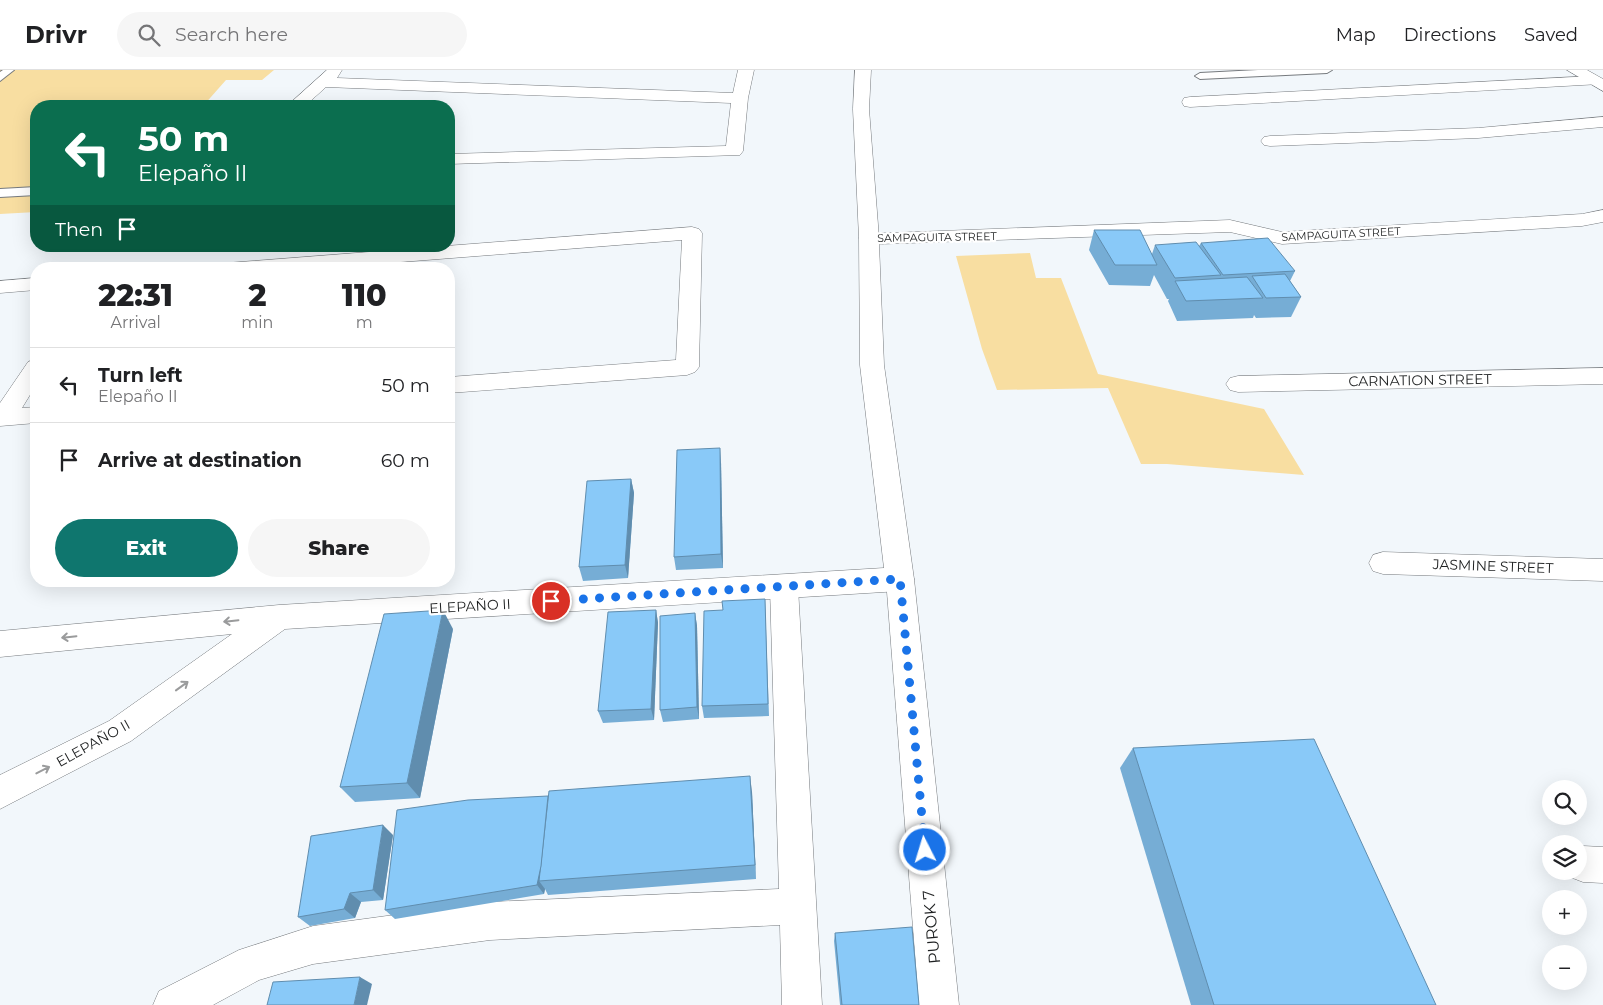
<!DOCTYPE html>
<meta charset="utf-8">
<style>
:root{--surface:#fff;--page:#f6f6f6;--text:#202124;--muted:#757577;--line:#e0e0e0;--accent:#0f766e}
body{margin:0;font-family:Montserrat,sans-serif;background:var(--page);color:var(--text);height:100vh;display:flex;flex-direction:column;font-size:19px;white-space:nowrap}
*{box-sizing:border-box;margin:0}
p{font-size:16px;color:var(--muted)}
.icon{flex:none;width:28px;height:28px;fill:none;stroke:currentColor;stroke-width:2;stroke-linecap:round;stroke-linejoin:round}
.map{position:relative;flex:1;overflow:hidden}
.details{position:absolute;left:30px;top:192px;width:425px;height:325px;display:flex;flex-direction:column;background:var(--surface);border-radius:20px;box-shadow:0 5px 20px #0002}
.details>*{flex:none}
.banner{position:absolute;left:30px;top:30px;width:425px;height:152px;border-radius:20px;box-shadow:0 5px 20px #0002;background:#0b6e4f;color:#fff;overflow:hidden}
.buttons{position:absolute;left:1542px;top:710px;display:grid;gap:10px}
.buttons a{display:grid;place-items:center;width:45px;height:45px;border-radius:50%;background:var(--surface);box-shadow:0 5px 20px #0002;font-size:25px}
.pin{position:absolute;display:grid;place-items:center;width:42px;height:42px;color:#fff;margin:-21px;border:2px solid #fff;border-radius:50%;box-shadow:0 1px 5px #0007}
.me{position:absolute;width:55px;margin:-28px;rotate:355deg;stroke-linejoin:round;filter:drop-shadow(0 0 4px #0008)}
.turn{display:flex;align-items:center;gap:18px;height:105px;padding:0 25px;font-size:22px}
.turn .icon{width:65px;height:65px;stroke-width:2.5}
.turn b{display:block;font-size:35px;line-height:42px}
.then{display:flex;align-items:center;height:48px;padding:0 25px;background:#0003;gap:10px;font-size:19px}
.eta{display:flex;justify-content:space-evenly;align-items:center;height:85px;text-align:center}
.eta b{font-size:30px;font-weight:800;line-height:35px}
.cta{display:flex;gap:10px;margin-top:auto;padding:10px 25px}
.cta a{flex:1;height:58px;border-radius:30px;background:var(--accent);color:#fff;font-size:20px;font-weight:800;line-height:58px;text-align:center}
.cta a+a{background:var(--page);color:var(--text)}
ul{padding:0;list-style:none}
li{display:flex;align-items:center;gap:15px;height:75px;padding:0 25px;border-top:1px solid var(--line)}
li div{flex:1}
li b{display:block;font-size:19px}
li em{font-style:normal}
header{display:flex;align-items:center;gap:30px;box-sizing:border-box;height:70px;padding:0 25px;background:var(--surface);border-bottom:1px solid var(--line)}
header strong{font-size:24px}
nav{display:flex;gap:28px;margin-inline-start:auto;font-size:18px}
.search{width:350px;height:45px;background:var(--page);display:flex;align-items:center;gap:12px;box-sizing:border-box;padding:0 18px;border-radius:28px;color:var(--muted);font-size:19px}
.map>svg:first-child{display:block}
</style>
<header>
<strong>Drivr</strong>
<div class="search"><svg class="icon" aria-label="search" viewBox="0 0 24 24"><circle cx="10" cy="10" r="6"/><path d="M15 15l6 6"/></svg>Search here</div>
<nav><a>Map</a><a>Directions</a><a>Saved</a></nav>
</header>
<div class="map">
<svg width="1603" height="935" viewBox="0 0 1603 935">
<rect width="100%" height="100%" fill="#f2f7fb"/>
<g fill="#f8dea1">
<polygon points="0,0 274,0 262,10 226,10 203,36 36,36 36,142 0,144"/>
<polygon points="1030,183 1036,208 1061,208 1098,304 1264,339 1304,405 1167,394 1141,394 1108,318 997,320 982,279 956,186"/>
</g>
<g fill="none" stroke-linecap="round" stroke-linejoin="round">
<defs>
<g id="service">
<polygon points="3,0 14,0 0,11 0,2"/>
<polygon points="1258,0 1332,0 1327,3 1200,9 1195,6 1200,3"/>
<polygon points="36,117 36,125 0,127 0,119"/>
</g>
<g id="minor">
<polygon points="327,0 342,0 337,8 733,23 738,0 754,0 748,28 743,81 740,85 449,94 449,84 726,76 731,33 326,17 305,36 287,36"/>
<polygon points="855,0 871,0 869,39 879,168 876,172 869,174 862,172 859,168 853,39"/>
<polygon points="1594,6 1602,11 1600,14 1190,37 1184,36 1182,32 1184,28 1190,27"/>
<polygon points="1603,47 1603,57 1478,68 1270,76 1264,75 1261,71 1264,67 1270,66 1478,58"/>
<polygon points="692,157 699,159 702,163 699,297 695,302 687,305 449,323 449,307 676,290 682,170 311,199 218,199 221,195 228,193"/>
<polygon points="36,208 36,220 0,223 0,211"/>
<polygon points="36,289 36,315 22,338 36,337 36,353 0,356 0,333 28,292"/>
<polygon points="1603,298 1603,314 1238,322 1230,320 1226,314 1230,308 1238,306"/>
<polygon points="1383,482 1603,489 1603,511 1383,504 1373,501 1369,493 1373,485"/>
<polygon points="900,497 910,501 914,509 959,935 919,935 886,509 890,501"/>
<polygon points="784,506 794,510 798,518 822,935 782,935 780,855 490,870 313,894 259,910 213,935 153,935 159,921 239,880 313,856 490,832 779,819 770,518 774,510"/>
<polygon points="1583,776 1603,777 1603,813 1583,812 1570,807 1568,801 1579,801 1579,778"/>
</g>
<polygon id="tertiary" points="1603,140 1603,152 1582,156 1282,174 1230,162 879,174 884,295 914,509 910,517 900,521 285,559 131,671 0,739 0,705 109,651 232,564 0,587 0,561 279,535 884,498 860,295 859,168 862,164 1230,150 1282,162 1582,144"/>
<polygon id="primary" points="1567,0 1587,0 1603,9 1603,21"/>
</defs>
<use href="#service" stroke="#767a7e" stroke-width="2"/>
<use href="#minor" stroke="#767a7e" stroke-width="1"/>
<use href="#tertiary" stroke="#767a7e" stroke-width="1"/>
<use href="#primary" stroke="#767a7e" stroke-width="1"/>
<use href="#service" fill="#fff" fill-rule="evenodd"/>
<use href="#minor" fill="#fff" fill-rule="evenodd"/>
<use href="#tertiary" fill="#fff" fill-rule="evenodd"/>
<use href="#primary" fill="#fff" fill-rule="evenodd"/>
</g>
<g fill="#76add5">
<polygon points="1094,160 1152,184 1155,175 1199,176 1201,173 1295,201 1290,211 1301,227 1291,247 1256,248 1254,245 1253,248 1177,251 1168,231 1169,229 1167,229 1154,205 1150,216 1109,215 1089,180"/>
<polygon points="721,392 723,498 676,500 674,487"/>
<polygon points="631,409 634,423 628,508 583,511 579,497"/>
<polygon points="765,529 769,646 704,648 702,636 723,540"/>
<polygon points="656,540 658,553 654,650 603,653 598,641"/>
<polygon points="695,543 697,556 699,649 663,652 660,640"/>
<polygon points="453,559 420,728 355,732 340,717"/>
<polygon points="1133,678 1436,935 1191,935 1120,698"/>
<polygon points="752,722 756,809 548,825 545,819 544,824 395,849 385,840"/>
<polygon points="393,765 383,830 361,832 355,848 310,856 298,847"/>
<polygon points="835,863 919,935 840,935 834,871"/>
</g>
<g fill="#608dae">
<polygon points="720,378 721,392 723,498 721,484"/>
<polygon points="631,409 634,423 628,508 625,495"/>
<polygon points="443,540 453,559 420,728 407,713"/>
<polygon points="656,540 658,553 654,650 651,639"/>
<polygon points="695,543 697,556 699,649 697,637"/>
<polygon points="750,706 752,722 756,809 755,795"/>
<polygon points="551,725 539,811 545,819 544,824 537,815"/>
<polygon points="383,755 393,765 383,830 373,820"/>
<polygon points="350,823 361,832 355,848 344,839"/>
<polygon points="360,907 372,914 367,935 354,935"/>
</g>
<g fill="#89c9f8" stroke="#608dae">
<polygon points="1094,160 1140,160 1157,195 1115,195"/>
<polygon points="1268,168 1295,201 1223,205 1201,173"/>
<polygon points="1196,172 1221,205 1175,208 1155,175"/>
<polygon points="1285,204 1301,227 1266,228 1252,206"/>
<polygon points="1247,207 1263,228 1186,231 1175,211"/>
<polygon points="720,378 721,484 674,487 677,380"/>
<polygon points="631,409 625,495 579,497 587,411"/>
<polygon points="765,529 768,634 702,636 704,541 723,540 722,531"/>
<polygon points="443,540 407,713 340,717 384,544"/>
<polygon points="656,540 651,639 598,641 608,542"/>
<polygon points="695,543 697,637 660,640 660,546"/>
<polygon points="1314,669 1436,935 1214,935 1133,678"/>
<polygon points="750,706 755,795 539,811 549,721"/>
<polygon points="548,726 541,796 537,815 385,840 397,740 468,730"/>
<polygon points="383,755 373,820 350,823 344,839 298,847 311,766"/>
<polygon points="912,857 919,935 842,935 835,863"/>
<polygon points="360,907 354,935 267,935 273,912"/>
</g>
<defs><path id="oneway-shaft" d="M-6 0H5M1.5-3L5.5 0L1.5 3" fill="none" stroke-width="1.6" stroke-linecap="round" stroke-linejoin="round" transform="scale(1.25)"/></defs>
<g stroke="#9a9b9c">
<use href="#oneway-shaft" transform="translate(231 551) rotate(174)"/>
<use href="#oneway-shaft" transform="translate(69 567) rotate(174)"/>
<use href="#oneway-shaft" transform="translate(182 616) rotate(-36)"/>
<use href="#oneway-shaft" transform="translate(43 700) rotate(-27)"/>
</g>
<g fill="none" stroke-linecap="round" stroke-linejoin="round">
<polyline stroke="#1a73e8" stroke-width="9" stroke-dasharray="0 16.2" points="551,531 900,509 925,780"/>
</g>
<g text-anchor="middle" stroke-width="4.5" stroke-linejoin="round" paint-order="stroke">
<g font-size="11" fill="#1f2122" stroke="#fff">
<text transform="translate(1341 164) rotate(-3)" y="4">SAMPAGUITA STREET</text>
<text transform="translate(937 167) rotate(-1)" y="4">SAMPAGUITA STREET</text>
</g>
<g font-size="14" fill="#1f2122" stroke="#fff">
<text transform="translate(1420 310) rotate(-1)" y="5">CARNATION STREET</text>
<text transform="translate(1493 496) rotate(2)" y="5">JASMINE STREET</text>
<text transform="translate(470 536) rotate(-3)" y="5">ELEPAÑO II</text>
<text transform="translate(93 673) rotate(-29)" y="5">ELEPAÑO II</text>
</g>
<g font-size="16" fill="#1f2122" stroke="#fff">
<text transform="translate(931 857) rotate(-95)" y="6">PUROK 7</text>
</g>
</g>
</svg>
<div class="buttons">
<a><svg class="icon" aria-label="search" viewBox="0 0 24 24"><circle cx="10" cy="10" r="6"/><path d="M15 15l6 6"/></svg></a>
<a><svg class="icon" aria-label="layers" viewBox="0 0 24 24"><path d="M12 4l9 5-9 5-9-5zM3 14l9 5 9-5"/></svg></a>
<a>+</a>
<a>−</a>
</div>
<div class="pin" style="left:551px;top:531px;background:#d93025"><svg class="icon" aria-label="arrive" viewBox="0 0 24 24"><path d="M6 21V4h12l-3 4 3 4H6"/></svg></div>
<svg class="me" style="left:925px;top:780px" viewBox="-20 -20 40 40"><circle r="17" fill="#1a73e8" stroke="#fff" stroke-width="3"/><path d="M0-11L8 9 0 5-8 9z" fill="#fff"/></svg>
<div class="banner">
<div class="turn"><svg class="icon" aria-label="left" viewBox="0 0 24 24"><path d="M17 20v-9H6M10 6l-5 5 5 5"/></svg><div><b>50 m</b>Elepaño II</div></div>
<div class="then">Then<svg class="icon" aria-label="arrive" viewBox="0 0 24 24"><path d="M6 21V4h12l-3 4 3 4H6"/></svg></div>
</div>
<section class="details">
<div class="eta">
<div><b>22:31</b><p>Arrival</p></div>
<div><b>2</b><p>min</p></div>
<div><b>110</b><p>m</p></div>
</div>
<ul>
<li><svg class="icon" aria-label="left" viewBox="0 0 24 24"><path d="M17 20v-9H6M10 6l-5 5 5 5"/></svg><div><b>Turn left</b><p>Elepaño II</p></div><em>50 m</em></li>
<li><svg class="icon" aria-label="arrive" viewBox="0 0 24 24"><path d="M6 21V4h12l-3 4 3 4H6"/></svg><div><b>Arrive at destination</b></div><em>60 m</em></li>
</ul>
<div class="cta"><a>Exit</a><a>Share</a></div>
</section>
</div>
